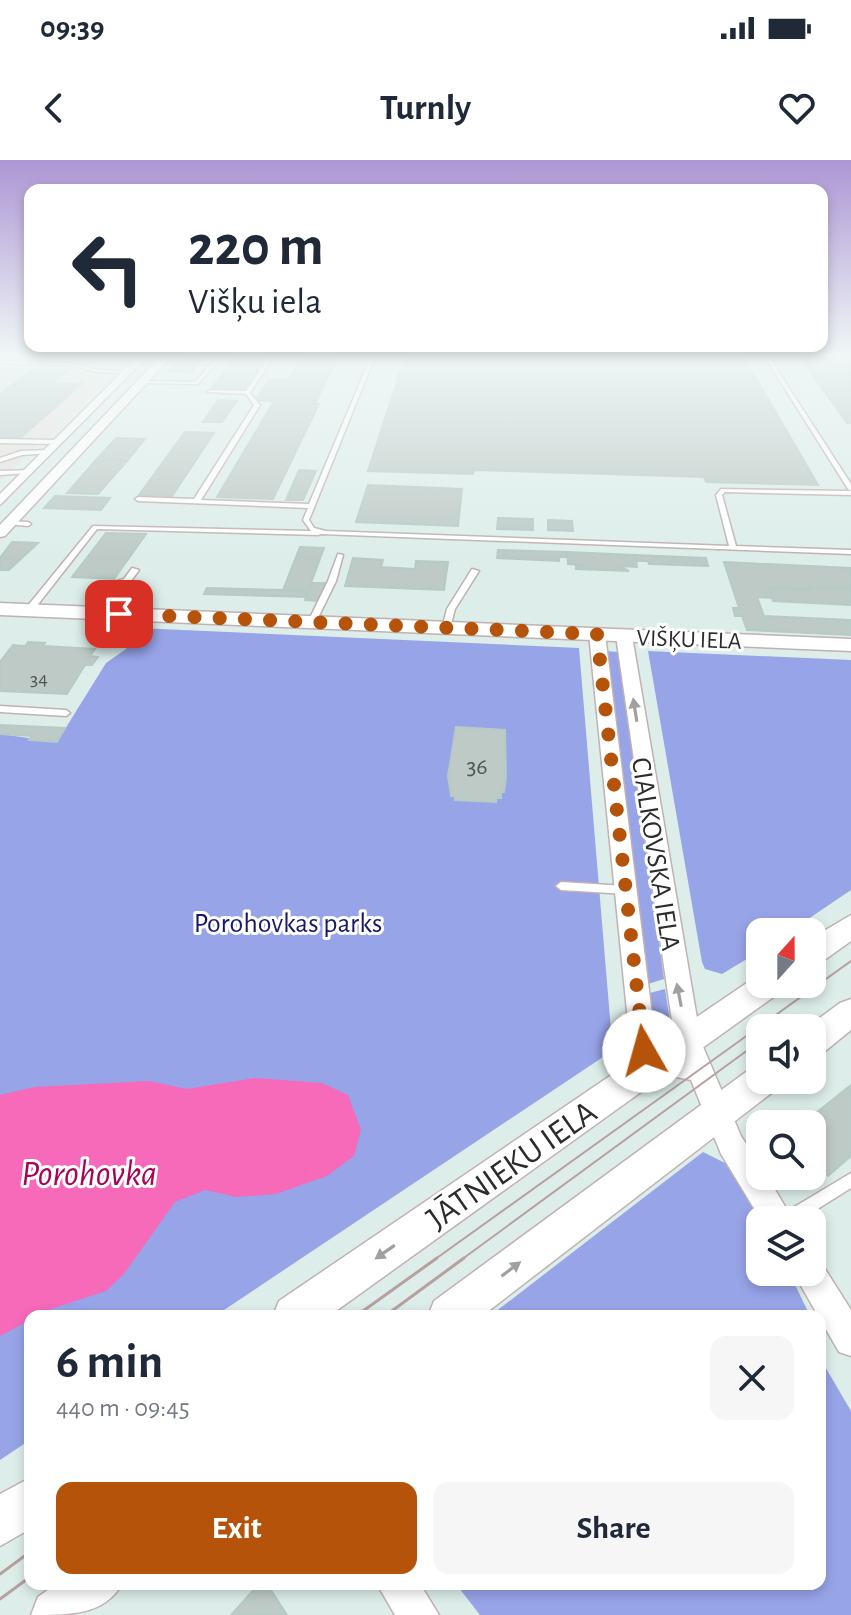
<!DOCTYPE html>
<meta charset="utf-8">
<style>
:root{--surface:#fff;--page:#f6f6f7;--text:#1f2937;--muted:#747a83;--accent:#b45309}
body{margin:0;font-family:"Alegreya Sans",sans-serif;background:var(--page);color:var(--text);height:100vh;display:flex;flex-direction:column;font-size:30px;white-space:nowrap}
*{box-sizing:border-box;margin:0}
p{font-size:26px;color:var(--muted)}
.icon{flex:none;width:44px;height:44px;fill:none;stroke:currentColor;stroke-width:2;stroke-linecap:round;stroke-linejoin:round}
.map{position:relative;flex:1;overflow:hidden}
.details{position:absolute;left:24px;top:1150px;width:802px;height:280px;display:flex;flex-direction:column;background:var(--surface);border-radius:16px;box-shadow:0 4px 12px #0003}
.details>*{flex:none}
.top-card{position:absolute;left:24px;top:24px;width:804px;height:168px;border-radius:16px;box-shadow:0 4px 12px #0003;background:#fff;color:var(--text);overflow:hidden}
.needle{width:52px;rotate:21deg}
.fabs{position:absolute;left:746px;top:758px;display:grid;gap:16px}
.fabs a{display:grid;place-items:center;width:80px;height:80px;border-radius:16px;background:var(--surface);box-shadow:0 4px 12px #0003;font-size:40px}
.pin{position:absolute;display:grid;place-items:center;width:68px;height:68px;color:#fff;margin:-34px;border-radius:16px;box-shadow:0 4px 12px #0006}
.me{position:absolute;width:88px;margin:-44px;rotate:353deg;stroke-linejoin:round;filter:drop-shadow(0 0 6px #0008)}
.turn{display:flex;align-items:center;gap:28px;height:168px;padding:0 32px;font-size:36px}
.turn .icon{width:104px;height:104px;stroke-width:2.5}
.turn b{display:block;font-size:56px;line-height:68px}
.round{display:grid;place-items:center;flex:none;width:84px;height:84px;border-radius:16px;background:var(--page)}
.overview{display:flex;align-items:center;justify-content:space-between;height:136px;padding:0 32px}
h1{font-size:48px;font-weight:700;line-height:60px}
.cta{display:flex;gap:16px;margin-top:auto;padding:16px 32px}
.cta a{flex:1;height:92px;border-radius:16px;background:var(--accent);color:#fff;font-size:32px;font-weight:700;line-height:92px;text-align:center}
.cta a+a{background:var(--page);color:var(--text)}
.status{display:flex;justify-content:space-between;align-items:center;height:56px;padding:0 40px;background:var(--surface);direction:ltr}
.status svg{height:22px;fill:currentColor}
header{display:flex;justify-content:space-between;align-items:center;height:104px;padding:0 32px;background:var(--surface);font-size:36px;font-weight:700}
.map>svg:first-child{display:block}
</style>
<div class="status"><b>09:39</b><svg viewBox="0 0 49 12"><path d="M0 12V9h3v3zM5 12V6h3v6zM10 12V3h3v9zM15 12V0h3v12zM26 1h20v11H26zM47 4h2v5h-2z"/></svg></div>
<header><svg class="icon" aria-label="back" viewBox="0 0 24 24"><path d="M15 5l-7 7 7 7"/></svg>Turnly<svg class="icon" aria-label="heart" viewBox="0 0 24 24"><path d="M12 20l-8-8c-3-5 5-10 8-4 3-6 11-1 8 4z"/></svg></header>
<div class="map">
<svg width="851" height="1455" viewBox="0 0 851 1455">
<rect width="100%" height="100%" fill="#ddeeea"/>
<polygon fill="#e6e2de" points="0,194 136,194 0,321"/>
<g fill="#97a4e8">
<polygon points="138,468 579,488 612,882 603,897 215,1156 30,1156 30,1280 0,1300 0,574 57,582 106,503 126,489"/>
<polygon points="606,491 619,492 664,819 645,825"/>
<polygon points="648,491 851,500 851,730 789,772 760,772 760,791 722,814 705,809 702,802"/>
<polygon points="665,829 671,868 662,877 653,873 646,834"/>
<polygon points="703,992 735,1008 765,1060 760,1060 760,1112 789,1112 810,1156 490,1156"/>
<polygon points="820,1198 851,1251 851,1455 480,1455 456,1424 820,1424"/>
</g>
<polygon fill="#f66ab9" points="255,918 322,923 348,935 361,970 354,996 327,1016 276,1034 236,1037 205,1030 175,1042 124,1114 106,1131 30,1156 30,1160 0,1176 0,935 35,927 149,921 187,929"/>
<g fill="#bdcac6" stroke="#b6cac6" stroke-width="2">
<polygon points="185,194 206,194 191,212 170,211"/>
<polygon points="238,194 270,194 245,231 210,230"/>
<polygon points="303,194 339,194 315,244 256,240 268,220 288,220"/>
<polygon points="406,194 742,194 818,325 706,322 704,317 474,310 473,314 368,311"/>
<polygon points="799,196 848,197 851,200 851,263 847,263"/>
<polygon points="33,209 68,210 51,223 82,224 19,279 0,278 0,234"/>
<polygon points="218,240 237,241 222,262 203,262"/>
<polygon points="273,243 319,244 273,339 217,337"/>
<polygon points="185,272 214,273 172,336 139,335"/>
<polygon points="116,278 145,279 127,301 96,300"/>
<polygon points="96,300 127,301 98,334 67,333"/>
<polygon points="299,310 316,311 303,340 286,340"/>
<polygon points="368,325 462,329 458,366 356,362"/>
<polygon points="55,336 110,338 101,350 44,348"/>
<polygon points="498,358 533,359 533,370 497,369"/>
<polygon points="548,360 572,361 573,371 548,370"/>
<polygon points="106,373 146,374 114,419 72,417"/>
<polygon points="12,382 38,383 9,410 0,410 0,398"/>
<polygon points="300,387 324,388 308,431 283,430"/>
<polygon points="498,390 567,392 568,397 559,397 559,401 497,398"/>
<polygon points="567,392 635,395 637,407 620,406 629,411 576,409 576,406 584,405 568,404"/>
<polygon points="635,395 706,398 708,406 649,404 648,401 636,401"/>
<polygon points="353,398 383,400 381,407 415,409 416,401 448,402 444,430 345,426"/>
<polygon points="724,402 851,408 851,429 769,428 772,438 757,437 764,456 851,460 851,475 747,470 742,456 735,456 733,448 739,448"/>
<polygon points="312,423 326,423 320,441 305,440"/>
<polygon points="810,427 851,429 851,445 773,441 769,428 811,430"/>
<polygon points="207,428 283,430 308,431 306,437 204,434"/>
<polygon points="28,482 45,483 43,486 95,489 90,496 98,497 92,505 85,505 67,534 0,531 0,502 13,485 25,486"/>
<polygon points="0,565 65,568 57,582 29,580 32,576 0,574"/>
<polygon points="456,567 505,570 506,618 504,632 501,632 501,638 496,638 496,642 455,640 455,636 451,636 448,616"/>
<polygon points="851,925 851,996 828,1016 812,1001 812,964 802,964"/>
<polygon points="259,1424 267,1424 287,1455 231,1455"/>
</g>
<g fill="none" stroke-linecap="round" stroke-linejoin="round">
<defs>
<g id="service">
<polygon points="220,194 224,194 198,224 142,223 140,222 142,221 195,222"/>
<polygon points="271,194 275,194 250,233 260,245 201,340 309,344 372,194 376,194 309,360 314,368 326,371 729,386 716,335 721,329 851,331 851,335 725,332 722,335 736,386 851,390 851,394 321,374 318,375 97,369 32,452 26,452 26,448 93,366 311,371 303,360 308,348 138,341 135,339 138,337 194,339 254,245 246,234 207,232 210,230 246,231"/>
<polygon points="763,194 767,194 851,324 851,331 848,329"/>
<polygon points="0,201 68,203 98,210 129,212 127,213 98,212 68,205 0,203"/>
<polygon points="0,279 58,280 61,282 58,284 0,283"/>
<polygon points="49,290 51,291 51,293 22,295 0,302 0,298 21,291"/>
<polygon points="32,310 33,311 30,313 0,315 0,311"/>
<polygon points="9,361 28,362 31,364 28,366 7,364 7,362"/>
<polygon points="338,394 343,395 336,421 316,462 309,464 308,462 328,421"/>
<polygon points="132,408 139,410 131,421 138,429 122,456 115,454 130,429 125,424 109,429 89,455 83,455 82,453 103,425 124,419"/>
<polygon points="472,409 479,411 455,449 450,468 443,470 442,468 447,449"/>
<polygon points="0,546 66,550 70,553 66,556 0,552"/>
<polygon points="561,722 626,726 632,730 626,734 561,730 556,726"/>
<polygon points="851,1013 851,1028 800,1060 778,1060 781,1055"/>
</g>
<g id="minor">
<polygon points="140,194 150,194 0,345 0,334"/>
<polygon points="161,194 169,194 170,198 5,376 0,377 0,365 160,197"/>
<polygon points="597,469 605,474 656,887 662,893 681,896 675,882 616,476 624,471 632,476 701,882 741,976 760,1005 760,1016 767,1016 793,1060 761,1060 721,994 691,920 646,911 631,891 589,474"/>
<polygon points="812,1098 820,1101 851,1150 851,1196 839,1192 793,1112 812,1112"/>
<polygon points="377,1424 420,1424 439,1455 395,1455"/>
</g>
<g id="tertiary">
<polygon points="0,443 851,479 851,491 0,455"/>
<polygon points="851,755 851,781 823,801 812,805 812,778"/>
<polygon points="760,814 760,824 783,824 779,833 329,1156 273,1156 279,1141"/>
<polygon points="851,839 851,870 824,892 812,896 812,868 806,868 840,843"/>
<polygon points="760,906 760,920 779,920 774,931 482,1156 428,1156 434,1141 750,909"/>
<polygon points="30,1318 30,1369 0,1386 0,1334"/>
<path d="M56,1424H122C104,1455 71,1455 31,1455L38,1437Z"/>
</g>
</defs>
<use href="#service" stroke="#c0b1b2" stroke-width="3"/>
<use href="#minor" stroke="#c0b1b2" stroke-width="3"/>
<use href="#tertiary" stroke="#c0b1b2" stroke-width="3"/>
<use href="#service" fill="#fff" fill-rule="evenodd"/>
<use href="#minor" fill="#fff" fill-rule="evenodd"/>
<use href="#tertiary" fill="#fff" fill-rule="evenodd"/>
<g stroke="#b7a09f" stroke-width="2">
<polyline points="434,1100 851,801"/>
<polyline points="461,1100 756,884"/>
</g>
<g stroke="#b7a09f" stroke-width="3">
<polyline points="356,1156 437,1098"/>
<polyline points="385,1156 464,1098"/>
<polyline points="0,1414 30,1392"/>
<polyline points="0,1439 30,1417"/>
</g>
</g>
<defs><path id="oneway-solid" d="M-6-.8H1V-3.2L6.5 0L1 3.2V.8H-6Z" transform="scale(2)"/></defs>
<g fill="#a0a0a0">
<use href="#oneway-solid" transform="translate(635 550) rotate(-99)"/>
<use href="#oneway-solid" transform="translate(679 835) rotate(-101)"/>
<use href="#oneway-solid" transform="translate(385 1092) rotate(145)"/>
<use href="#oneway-solid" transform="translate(511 1109) rotate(-37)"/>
</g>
<linearGradient id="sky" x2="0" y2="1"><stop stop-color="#ad96d5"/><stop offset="0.49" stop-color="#f0f7f6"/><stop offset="1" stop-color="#f0f7f6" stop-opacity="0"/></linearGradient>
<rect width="851" height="397" fill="url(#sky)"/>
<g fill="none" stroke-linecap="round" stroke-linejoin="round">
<polyline stroke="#b45309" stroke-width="14" stroke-dasharray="0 25.2" points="119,454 597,474 644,891"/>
</g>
<g text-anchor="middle" stroke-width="6" stroke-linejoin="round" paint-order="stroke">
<g font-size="20" fill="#505452">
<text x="39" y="525">34</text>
</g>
<g font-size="24" fill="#2c2c2c" stroke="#fff">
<text transform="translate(689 479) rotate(2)" y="8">VIŠĶU IELA</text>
</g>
<g font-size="24" fill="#505452">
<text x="477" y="614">36</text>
</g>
<g font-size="28" fill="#2c2c2c" stroke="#fff">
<text transform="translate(657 694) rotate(81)" y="10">CIALKOVSKA IELA</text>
</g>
<g font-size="28" fill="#16196e" stroke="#fff">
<text x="288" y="772">Porohovkas parks</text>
</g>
<g font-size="34" fill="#2c2c2c" stroke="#fff">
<text transform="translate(511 1004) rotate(-35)" y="12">JĀTNIEKU IELA</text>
</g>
<g font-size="36" font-style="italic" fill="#a60554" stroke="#fff">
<text x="89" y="1025">Porohovka</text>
</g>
</g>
</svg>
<div class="fabs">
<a><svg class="needle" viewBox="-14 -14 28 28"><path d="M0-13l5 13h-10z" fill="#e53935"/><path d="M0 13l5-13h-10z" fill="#747a83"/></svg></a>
<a><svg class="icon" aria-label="sound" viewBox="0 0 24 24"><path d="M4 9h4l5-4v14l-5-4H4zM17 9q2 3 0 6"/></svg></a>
<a><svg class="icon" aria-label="search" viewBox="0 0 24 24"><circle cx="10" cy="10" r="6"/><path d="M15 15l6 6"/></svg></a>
<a><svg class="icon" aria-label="layers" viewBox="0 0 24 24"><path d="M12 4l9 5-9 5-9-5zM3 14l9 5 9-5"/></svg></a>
</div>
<div class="pin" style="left:119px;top:454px;background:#d93025"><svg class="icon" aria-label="arrive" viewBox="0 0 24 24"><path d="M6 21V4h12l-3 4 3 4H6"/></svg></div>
<svg class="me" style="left:644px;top:891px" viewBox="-20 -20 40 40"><circle r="19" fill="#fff"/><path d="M0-13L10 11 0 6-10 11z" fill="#b45309"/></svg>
<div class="top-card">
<div class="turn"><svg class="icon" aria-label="left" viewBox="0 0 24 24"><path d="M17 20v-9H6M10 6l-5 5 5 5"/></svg><div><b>220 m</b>Višķu iela</div></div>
</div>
<section class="details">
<div class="overview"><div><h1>6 min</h1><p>440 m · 09:45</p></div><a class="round"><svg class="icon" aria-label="close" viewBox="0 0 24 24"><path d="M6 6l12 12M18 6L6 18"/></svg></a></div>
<div class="cta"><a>Exit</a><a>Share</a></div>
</section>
</div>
